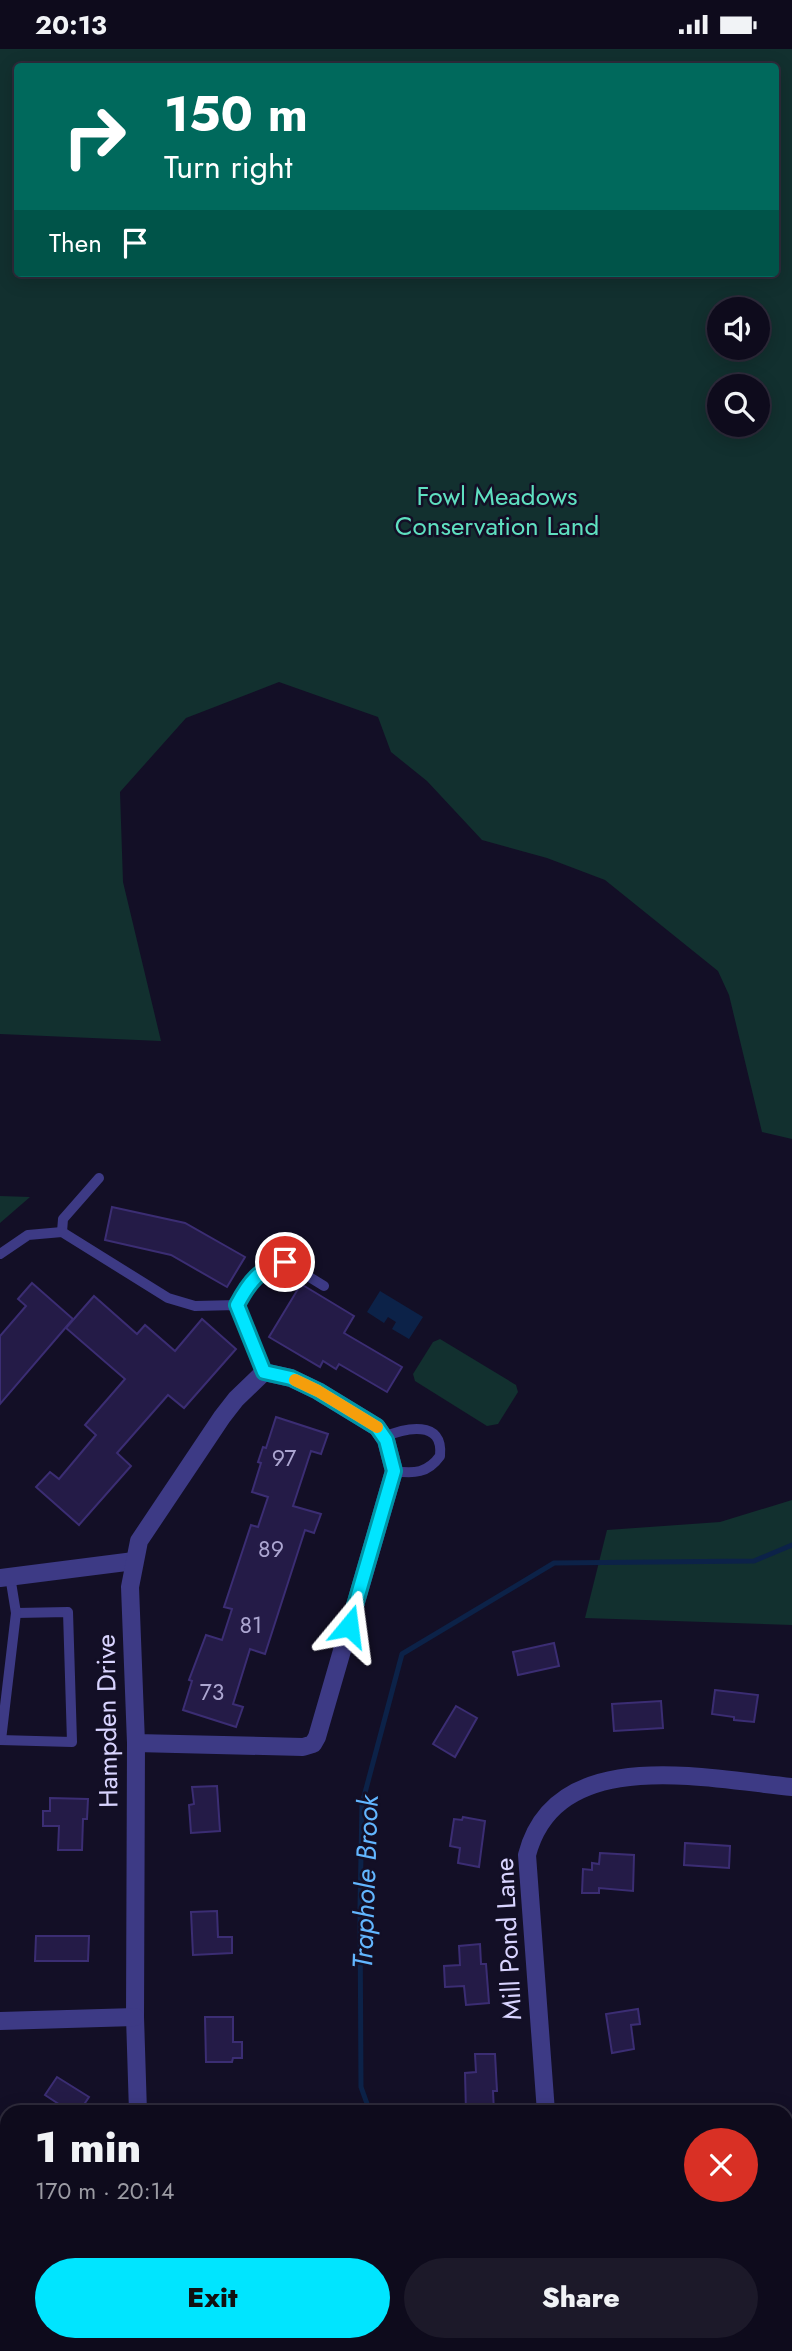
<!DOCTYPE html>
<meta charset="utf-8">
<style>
:root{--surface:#0e0b1c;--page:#1c1929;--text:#f1f3f6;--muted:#9b9ba3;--line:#2e2b3b;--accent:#00e5ff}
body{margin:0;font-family:Jost,sans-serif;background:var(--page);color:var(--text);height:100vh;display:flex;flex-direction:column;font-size:26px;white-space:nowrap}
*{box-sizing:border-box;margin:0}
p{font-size:23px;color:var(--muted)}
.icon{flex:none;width:38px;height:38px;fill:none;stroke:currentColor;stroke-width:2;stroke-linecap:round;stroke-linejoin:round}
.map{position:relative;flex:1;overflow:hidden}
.panel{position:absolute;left:0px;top:2056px;width:793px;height:247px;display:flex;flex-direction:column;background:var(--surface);border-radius:21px 21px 0 0;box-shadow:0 4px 18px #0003,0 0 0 2px var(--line)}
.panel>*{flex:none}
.hud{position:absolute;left:14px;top:14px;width:765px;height:214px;border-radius:7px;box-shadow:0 4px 18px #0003,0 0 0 2px var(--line);background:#00695c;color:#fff;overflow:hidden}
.fabs{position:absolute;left:707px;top:248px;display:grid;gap:14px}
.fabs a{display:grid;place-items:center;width:63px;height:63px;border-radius:50%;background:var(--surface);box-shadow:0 4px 18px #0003,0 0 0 2px var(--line);font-size:35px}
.pin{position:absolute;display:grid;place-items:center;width:60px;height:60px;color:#fff;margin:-30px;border:4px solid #fff;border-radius:50%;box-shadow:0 2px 7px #0007}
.me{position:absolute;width:77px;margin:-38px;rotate:16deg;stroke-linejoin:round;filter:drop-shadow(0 0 5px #0008)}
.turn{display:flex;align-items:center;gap:24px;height:147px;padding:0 35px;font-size:32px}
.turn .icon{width:91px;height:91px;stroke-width:2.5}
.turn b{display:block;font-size:49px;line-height:60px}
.then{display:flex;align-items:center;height:66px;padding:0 35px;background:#0003;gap:14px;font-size:26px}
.round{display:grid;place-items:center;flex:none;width:74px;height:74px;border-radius:37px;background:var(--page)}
.overview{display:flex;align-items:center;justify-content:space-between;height:119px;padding:0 35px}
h1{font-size:42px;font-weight:800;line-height:52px}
.cta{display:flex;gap:14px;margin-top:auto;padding:14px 35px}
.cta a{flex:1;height:80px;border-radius:42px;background:var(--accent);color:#111;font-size:28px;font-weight:800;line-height:80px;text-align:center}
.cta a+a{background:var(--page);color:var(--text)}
.status{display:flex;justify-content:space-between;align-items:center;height:49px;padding:0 35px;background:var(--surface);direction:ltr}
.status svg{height:19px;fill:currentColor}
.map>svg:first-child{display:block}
</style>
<div class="status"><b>20:13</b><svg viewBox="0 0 49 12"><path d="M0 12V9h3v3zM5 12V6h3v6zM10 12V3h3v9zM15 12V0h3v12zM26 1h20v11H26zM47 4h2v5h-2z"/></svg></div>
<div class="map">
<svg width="792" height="2302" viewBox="0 0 792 2302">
<rect width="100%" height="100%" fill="#130f26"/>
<g fill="#12302f" fill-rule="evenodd">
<path d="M0,0H792V1090L762,1083L729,946L718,922L605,831L547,809L482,791L427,732L391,703L378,668L279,633L186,669L120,743L123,833L161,992L0,985ZM18,18H775V224H18ZM719,261H758V299H719ZM719,338H758V376H719Z"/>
<polygon points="0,1147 30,1148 0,1174"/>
<polygon points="440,1290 516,1336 518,1343 498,1375 487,1377 415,1332 413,1325 433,1293"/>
<polygon points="792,1451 792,1576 585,1569 607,1481 720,1473"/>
<polygon points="289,2296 504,2296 509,2302 290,2302"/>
</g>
<g fill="#0c2248">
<polygon points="380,1242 423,1268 409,1290 392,1280 396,1273 388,1268 384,1274 367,1263"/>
<polygon points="446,2296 483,2296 488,2302 444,2302"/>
</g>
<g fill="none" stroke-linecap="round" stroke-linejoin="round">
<g stroke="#0c2248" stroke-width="5">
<polyline points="370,2063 361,2038 360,1858 362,1755 402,1605 554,1514 754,1512 792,1496"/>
<polyline points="361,2296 367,2302"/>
</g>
</g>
<g fill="#241b47" stroke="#3b2d73" stroke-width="2">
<polygon points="112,1158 185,1174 245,1208 227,1238 171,1206 105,1191"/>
<polygon points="32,1234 73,1270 0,1355 0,1287 26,1257 18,1250"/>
<polygon points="301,1235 354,1267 344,1284 402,1318 387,1343 339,1315 336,1320 323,1312 320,1318 269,1288"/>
<polygon points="94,1247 137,1285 145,1276 175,1302 202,1270 236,1300 184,1359 168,1346 117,1404 131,1417 79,1476 36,1438 50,1423 59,1430 96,1386 85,1376 125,1330 66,1279"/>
<polygon points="276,1368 328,1385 321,1405 311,1402 293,1457 321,1465 314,1484 305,1481 265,1605 250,1600 233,1655 243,1658 236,1678 183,1661 192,1632 189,1631 206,1586 222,1591 232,1560 224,1558 251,1476 258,1478 268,1448 252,1443 261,1414 258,1413 263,1398 266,1399"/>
<polygon points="554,1594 559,1617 518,1626 513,1603"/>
<polygon points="715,1641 758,1646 754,1673 734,1671 734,1668 712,1665"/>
<polygon points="661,1652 663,1679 614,1682 612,1655"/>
<polygon points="456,1657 477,1669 455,1708 433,1695"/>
<polygon points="217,1737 220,1782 191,1784 189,1756 194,1755 192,1738"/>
<polygon points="50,1749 88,1750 87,1770 83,1770 82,1801 58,1801 59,1777 43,1777 43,1762 50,1762"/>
<polygon points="463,1768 485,1772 479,1818 458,1814 460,1799 450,1797 454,1770 462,1771"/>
<polygon points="685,1794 730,1797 729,1819 684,1816"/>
<polygon points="600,1804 634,1806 633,1842 599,1839 599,1844 582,1844 583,1820 592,1821 592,1814 599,1815"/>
<polygon points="217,1862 218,1888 232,1888 232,1904 193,1906 191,1863"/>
<polygon points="36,1887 89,1887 88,1912 35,1912"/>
<polygon points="480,1895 481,1915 486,1915 489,1954 466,1956 464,1937 445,1938 444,1917 460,1916 459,1897"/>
<polygon points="638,1960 640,1975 631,1976 634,2000 612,2004 606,1965"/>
<polygon points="205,1968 233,1968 233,1993 242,1993 242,2009 233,2009 232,2013 206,2013"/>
<polygon points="475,2005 495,2005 497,2042 493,2042 494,2063 466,2063 465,2024 476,2023"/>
<polygon points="57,2028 89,2048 79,2063 71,2063 45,2046"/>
</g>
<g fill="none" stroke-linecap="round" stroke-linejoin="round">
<g stroke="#3d3a85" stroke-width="10">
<polyline points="62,1183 63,1170 99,1129"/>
<polyline points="0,1205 28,1186 62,1183 168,1249 195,1257 237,1256 264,1323"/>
<path d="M237,1256C249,1233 259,1220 285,1213L324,1237"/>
<path d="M384,1388C405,1379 444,1370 440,1407C428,1424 414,1425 394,1422"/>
<polyline points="0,1691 72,1693 68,1563 16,1564 10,1527"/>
<polyline points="1,1691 16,1564"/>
</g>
<g stroke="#3d3a85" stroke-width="18">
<polyline points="0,1529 134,1512"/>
<polyline points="136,1694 303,1698 313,1695 317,1688 394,1422 386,1391 377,1378 318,1342 291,1329 264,1323 236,1350 222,1368 139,1492 130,1538 136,1694 135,1968 138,2063"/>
<polyline points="0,1972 135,1968"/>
<path d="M546,2063L527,1806C556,1694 708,1730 792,1738"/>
<polyline points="786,2201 792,2201"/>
<polyline points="0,2264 7,2264"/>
</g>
</g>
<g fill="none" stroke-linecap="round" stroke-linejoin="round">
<defs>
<path id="route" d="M285,1213C259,1220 249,1233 237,1256L264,1323L291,1329L318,1342L377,1378L386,1391L394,1422L349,1577"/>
</defs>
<use href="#route" stroke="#0095a6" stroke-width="18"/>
<use href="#route" stroke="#00e5ff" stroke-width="12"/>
<polyline stroke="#f59e0b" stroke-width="12" points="295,1331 318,1342 377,1378"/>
</g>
<g text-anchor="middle" stroke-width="5" stroke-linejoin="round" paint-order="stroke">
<g font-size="23" fill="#aca6d1">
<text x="284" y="1417">97</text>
<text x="271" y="1508">89</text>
<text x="251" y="1584">81</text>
<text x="212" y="1651">73</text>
</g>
<g font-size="26" fill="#5fe0c0" stroke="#130f26">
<text x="497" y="456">Fowl Meadows<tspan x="497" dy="30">Conservation Land</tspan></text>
</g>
<g font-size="26" fill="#d9d4ff" stroke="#130f26">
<text transform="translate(107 1672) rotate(-91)" y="9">Hampden Drive</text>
<text transform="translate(508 1890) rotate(-93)" y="9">Mill Pond Lane</text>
</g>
<g font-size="28" font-style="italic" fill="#62b6ff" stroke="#130f26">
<text transform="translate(365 1833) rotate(-88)" y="10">Traphole Brook</text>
</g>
</g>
</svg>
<div class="fabs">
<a><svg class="icon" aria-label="sound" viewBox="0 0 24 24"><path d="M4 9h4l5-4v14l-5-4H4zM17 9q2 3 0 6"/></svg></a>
<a><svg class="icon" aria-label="search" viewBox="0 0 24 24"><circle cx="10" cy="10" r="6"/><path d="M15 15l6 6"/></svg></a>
</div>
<div class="pin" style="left:285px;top:1213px;background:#d93025"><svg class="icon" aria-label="arrive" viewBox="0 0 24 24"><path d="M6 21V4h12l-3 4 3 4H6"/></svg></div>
<svg class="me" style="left:349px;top:1577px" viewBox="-20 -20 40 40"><path d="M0-17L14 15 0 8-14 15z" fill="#00e5ff" stroke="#fff" stroke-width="4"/></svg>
<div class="hud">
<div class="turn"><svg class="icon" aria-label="right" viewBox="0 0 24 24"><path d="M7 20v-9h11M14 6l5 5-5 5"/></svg><div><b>150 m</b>Turn right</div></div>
<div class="then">Then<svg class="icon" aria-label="arrive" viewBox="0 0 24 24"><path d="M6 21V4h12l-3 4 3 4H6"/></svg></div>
</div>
<section class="panel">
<div class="overview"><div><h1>1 min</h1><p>170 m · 20:14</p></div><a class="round" style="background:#d93025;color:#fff"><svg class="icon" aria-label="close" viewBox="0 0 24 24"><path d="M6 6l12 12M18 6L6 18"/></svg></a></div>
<div class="cta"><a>Exit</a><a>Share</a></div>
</section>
</div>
